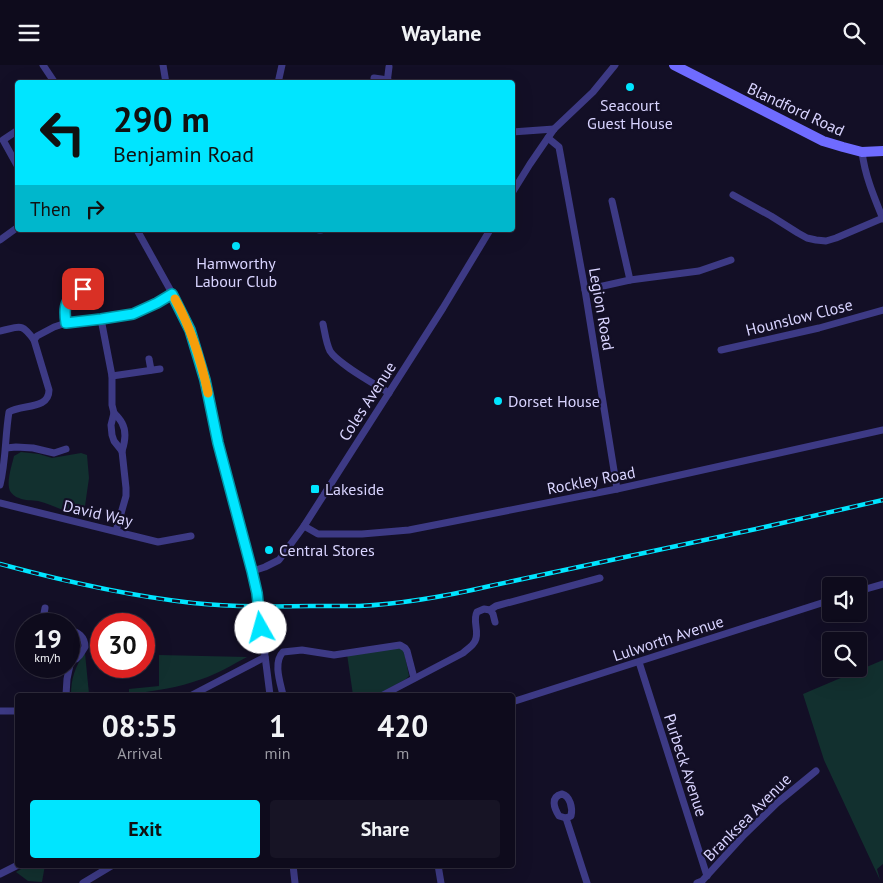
<!DOCTYPE html>
<style>
:root{--surface:#0e0b1c;--page:#171425;--text:#f1f3f6;--muted:#9b9ba3;--line:#2e2b3b;--accent:#00e5ff}
body{margin:0;font-family:"PT Sans",sans-serif;background:var(--page);color:var(--text);height:100vh;display:flex;flex-direction:column;font-size:19px;white-space:nowrap}
*{box-sizing:border-box;margin:0}
p{font-size:16px;color:var(--muted)}
.icon{flex:none;width:28px;height:28px;fill:none;stroke:currentColor;stroke-width:2;stroke-linecap:round;stroke-linejoin:round}
.map{position:relative;flex:1;overflow:hidden}
.sheet{position:absolute;left:15px;top:628px;width:500px;height:175px;display:flex;flex-direction:column;background:var(--surface);border-radius:5px;box-shadow:0 5px 20px #0002,0 0 0 1px var(--line)}
.sheet>*{flex:none}
.top-card{position:absolute;left:15px;top:15px;width:500px;height:152px;border-radius:5px;box-shadow:0 5px 20px #0002,0 0 0 1px var(--line);background:#00e5ff;color:#111;overflow:hidden}
.controls{position:absolute;left:822px;top:512px;display:grid;gap:10px}
.controls a{display:grid;place-items:center;width:45px;height:45px;border-radius:5px;background:var(--surface);box-shadow:0 5px 20px #0002,0 0 0 1px var(--line);font-size:25px}
.speed{position:absolute;left:15px;top:548px;display:flex;gap:10px;font-size:25px;font-weight:700;text-align:center}
.speed>*{display:grid;place-content:center;width:65px;height:65px;border-radius:50%;background:var(--surface);box-shadow:0 5px 20px #0002,0 0 0 1px var(--line);line-height:1}
.speed small{font-size:12px;font-weight:400}
.speed .limit{border:8px solid #d22;background:#fff;color:#111}
.pin{position:absolute;display:grid;place-items:center;width:42px;height:42px;color:#fff;margin:-21px;border-radius:10px;box-shadow:0 2px 8px #0006}
.me{position:absolute;width:55px;margin:-28px;rotate:353deg;stroke-linejoin:round;filter:drop-shadow(0 0 4px #0008)}
.turn{display:flex;align-items:center;gap:18px;height:105px;padding:0 15px;font-size:22px}
.turn .icon{width:65px;height:65px;stroke-width:2.5}
.turn b{display:block;font-size:35px;line-height:42px}
.then{display:flex;align-items:center;height:48px;padding:0 15px;background:#0003;gap:10px;font-size:19px}
.eta{display:flex;justify-content:space-evenly;align-items:center;height:85px;text-align:center}
.eta b{font-size:30px;font-weight:600;line-height:35px}
.primary-button{display:flex;gap:10px;margin-top:auto;padding:10px 15px}
.primary-button a{flex:1;height:58px;border-radius:5px;background:var(--accent);color:#111;font-size:20px;font-weight:600;line-height:58px;text-align:center}
.primary-button a+a{background:var(--page);color:var(--text)}
header{display:flex;justify-content:space-between;align-items:center;height:65px;padding:0 15px;background:var(--surface);font-size:22px;font-weight:600}
.map>svg:first-child{display:block}
</style>
<header><svg class="icon" aria-label="menu" viewBox="0 0 24 24"><path d="M4 6h16M4 12h16M4 18h16"/></svg>Waylane<svg class="icon" aria-label="search" viewBox="0 0 24 24"><circle cx="10" cy="10" r="6"/><path d="M15 15l6 6"/></svg></header>
<div class="map">
<svg width="883" height="818" viewBox="0 0 883 818">
<rect width="100%" height="100%" fill="#130f26"/>
<g fill="#12302f">
<path d="M21,387L39,389L52,393L81,388L87,390L89,413L84,448C69,451 53,439 38,436C32,435 25,436 19,433C15,432 12,429 10,426C6,417 12,400 14,391Z"/>
<polygon points="396,582 402,584 404,586 409,611 406,614 377,630 353,630 347,589"/>
<path d="M85,588L89,629L123,627V630H71C71,614 75,601 85,588Z"/>
<path d="M159,590L247,592C232,600 217,609 202,614C178,623 154,626 129,629V624L159,621Z"/>
<polygon points="883,595 883,799 877,804 880,815 824,695 803,629"/>
<polygon points="28,800 45,800 42,817 28,816 16,807"/>
</g>
<g fill="none" stroke-linecap="round" stroke-linejoin="round">
<g stroke="#3d3a85" stroke-width="7">
<polyline points="43,0 55,18"/>
<polyline points="163,0 166,18"/>
<polyline points="374,13 388,15"/>
<polyline points="278,18 282,0"/>
<polyline points="387,18 389,2"/>
<polyline points="18,65 3,75 18,102"/>
<polyline points="512,67 554,64"/>
<polyline points="548,73 559,82 585,225 617,424"/>
<path d="M862,87C865,111 874,132 883,154"/>
<polyline points="512,128 530,99 554,64 593,27 615,0"/>
<polyline points="733,130 771,151 798,168 807,173 816,175 826,176 836,173 883,153"/>
<polyline points="612,136 630,215"/>
<polyline points="137,165 182,246 190,265 205,315 218,378 253,506 257,528 270,630"/>
<polyline points="319,165 321,165"/>
<polyline points="0,175 18,162"/>
<polyline points="80,211 89,229"/>
<polyline points="585,225 630,215 699,206 731,195"/>
<polyline points="101,254 112,311 112,340 114,348 111,360 112,370 114,376 122,386 126,423 126,431 116,466"/>
<path d="M66,258C66,254 64,250 64,246C65,235 77,227 86,222"/>
<path d="M323,259C325,268 326,278 330,286C338,299 375,319 389,328"/>
<path d="M0,266C20,262 21,257 34,275"/>
<polyline points="721,285 819,263 883,245"/>
<polyline points="149,294 151,305"/>
<polyline points="112,311 160,304"/>
<path d="M114,348C117,351 120,354 122,358C127,367 125,377 122,386"/>
<polyline points="6,383 16,382 33,383 54,388 66,384"/>
<path d="M0,420C6,396 5,371 9,347C22,339 49,345 49,325L34,275L37,271L54,262L66,258L101,254L133,249L157,238L172,229"/>
<polyline points="0,438 158,477 191,471"/>
<polyline points="304,461 318,469 362,469 409,465 617,424 883,365"/>
<polyline points="253,506 265,502 279,495 304,461 443,243 490,165"/>
<polyline points="859,526 883,519"/>
<polyline points="45,543 43,554 45,559"/>
<polyline points="490,545 496,541 600,513"/>
<path d="M69,566C78,566 85,572 85,582L80,590L76,594H69"/>
<polyline points="639,597 707,811"/>
<polyline points="66,630 67,614 71,595"/>
<polyline points="192,630 265,592"/>
<path d="M283,630C280,617 273,597 283,587L302,585L334,590L400,580L405,583L407,586L414,613"/>
<path d="M383,630L463,588C467,584 473,581 475,576C480,567 472,556 477,547L484,544L490,545L493,549L495,557"/>
<polyline points="512,637 831,535"/>
<polyline points="0,646 18,646"/>
<path d="M562,729C570,731 573,743 571,751L566,753L559,751C554,743 550,732 562,729Z"/>
<polyline points="566,753 587,818"/>
<polyline points="293,800 295,818"/>
<polyline points="438,800 441,818"/>
<polyline points="0,809 18,800"/>
<polyline points="83,818 113,800"/>
<polyline points="697,818 702,816 744,770 777,738 816,706"/>
</g>
<polyline stroke="#6f6bff" stroke-width="10" points="674,0 823,76 843,82 862,87 883,86"/>
<defs>
<path id="rail" d="M0,499C63,516 128,531 193,538C232,542 271,542 310,541C326,541 343,541 359,541C403,539 447,531 490,521L756,464L883,435"/>
</defs>
<use href="#rail" stroke="#00e5ff" stroke-width="4.5"/>
<use href="#rail" stroke="#130f26" stroke-width="2.5" stroke-dasharray="8" stroke-linecap="butt"/>
</g>
<g fill="none" stroke-linecap="round" stroke-linejoin="round">
<defs>
<path id="route" d="M83,224C66,234 63,238 66,258L101,254L133,249L157,238L172,229L190,265L205,315L218,378L252,506L257,528L261,563"/>
</defs>
<use href="#route" stroke="#0095a6" stroke-width="12"/>
<use href="#route" stroke="#00e5ff" stroke-width="9"/>
<path stroke="#f59e0b" stroke-width="9" d="M175,234C191,263 201,295 208,328"/>
</g>
<g fill="#00e5ff" stroke="#130f26" stroke-width="2">
<circle cx="630" cy="22" r="5"/>
<circle cx="236" cy="181" r="5"/>
<circle cx="498" cy="336" r="5"/>
<rect x="310" y="419" width="10" height="10" rx="2.5"/>
<circle cx="269" cy="485" r="5"/>
</g>
<g text-anchor="middle" stroke-width="4.5" stroke-linejoin="round" paint-order="stroke">
<g font-size="16" fill="#d9d4ff" stroke="#130f26" text-anchor="start">
<text x="630" y="46" text-anchor="middle">Seacourt<tspan x="630" dy="18">Guest House</tspan></text>
<text x="236" y="204" text-anchor="middle">Hamworthy<tspan x="236" dy="18">Labour Club</tspan></text>
<text x="508" y="342">Dorset House</text>
<text x="325" y="430">Lakeside</text>
<text x="279" y="491">Central Stores</text>
</g>
<g font-size="16" fill="#d9d4ff" stroke="#130f26">
<text transform="translate(796 44) rotate(25)" y="6">Blandford Road</text>
<text transform="translate(602 244) rotate(80)" y="6">Legion Road</text>
<text transform="translate(799 252) rotate(-14)" y="6">Hounslow Close</text>
<text transform="translate(367 336) rotate(-57)" y="6">Coles Avenue</text>
<text transform="translate(591 415) rotate(-11)" y="6">Rockley Road</text>
<text transform="translate(98 448) rotate(13)" y="6">David Way</text>
<text transform="translate(668 573) rotate(-18)" y="6">Lulworth Avenue</text>
<text transform="translate(686 700) rotate(72)" y="6">Purbeck Avenue</text>
<text transform="translate(747 752) rotate(-45)" y="6">Branksea Avenue</text>
</g>
</g>
</svg>
<div class="controls">
<a><svg class="icon" aria-label="sound" viewBox="0 0 24 24"><path d="M4 9h4l5-4v14l-5-4H4zM17 9q2 3 0 6"/></svg></a>
<a><svg class="icon" aria-label="search" viewBox="0 0 24 24"><circle cx="10" cy="10" r="6"/><path d="M15 15l6 6"/></svg></a>
</div>
<div class="speed"><div>19<small>km/h</small></div><div class="limit">30</div></div>
<div class="pin" style="left:83px;top:224px;background:#d93025"><svg class="icon" aria-label="arrive" viewBox="0 0 24 24"><path d="M6 21V4h12l-3 4 3 4H6"/></svg></div>
<svg class="me" style="left:261px;top:563px" viewBox="-20 -20 40 40"><circle r="19" fill="#fff"/><path d="M0-13L10 11 0 6-10 11z" fill="#00e5ff"/></svg>
<div class="top-card">
<div class="turn"><svg class="icon" aria-label="left" viewBox="0 0 24 24"><path d="M17 20v-9H6M10 6l-5 5 5 5"/></svg><div><b>290 m</b>Benjamin Road</div></div>
<div class="then">Then<svg class="icon" aria-label="right" viewBox="0 0 24 24"><path d="M7 20v-9h11M14 6l5 5-5 5"/></svg></div>
</div>
<section class="sheet">
<div class="eta">
<div><b>08:55</b><p>Arrival</p></div>
<div><b>1</b><p>min</p></div>
<div><b>420</b><p>m</p></div>
</div>
<div class="primary-button"><a>Exit</a><a>Share</a></div>
</section>
</div>
